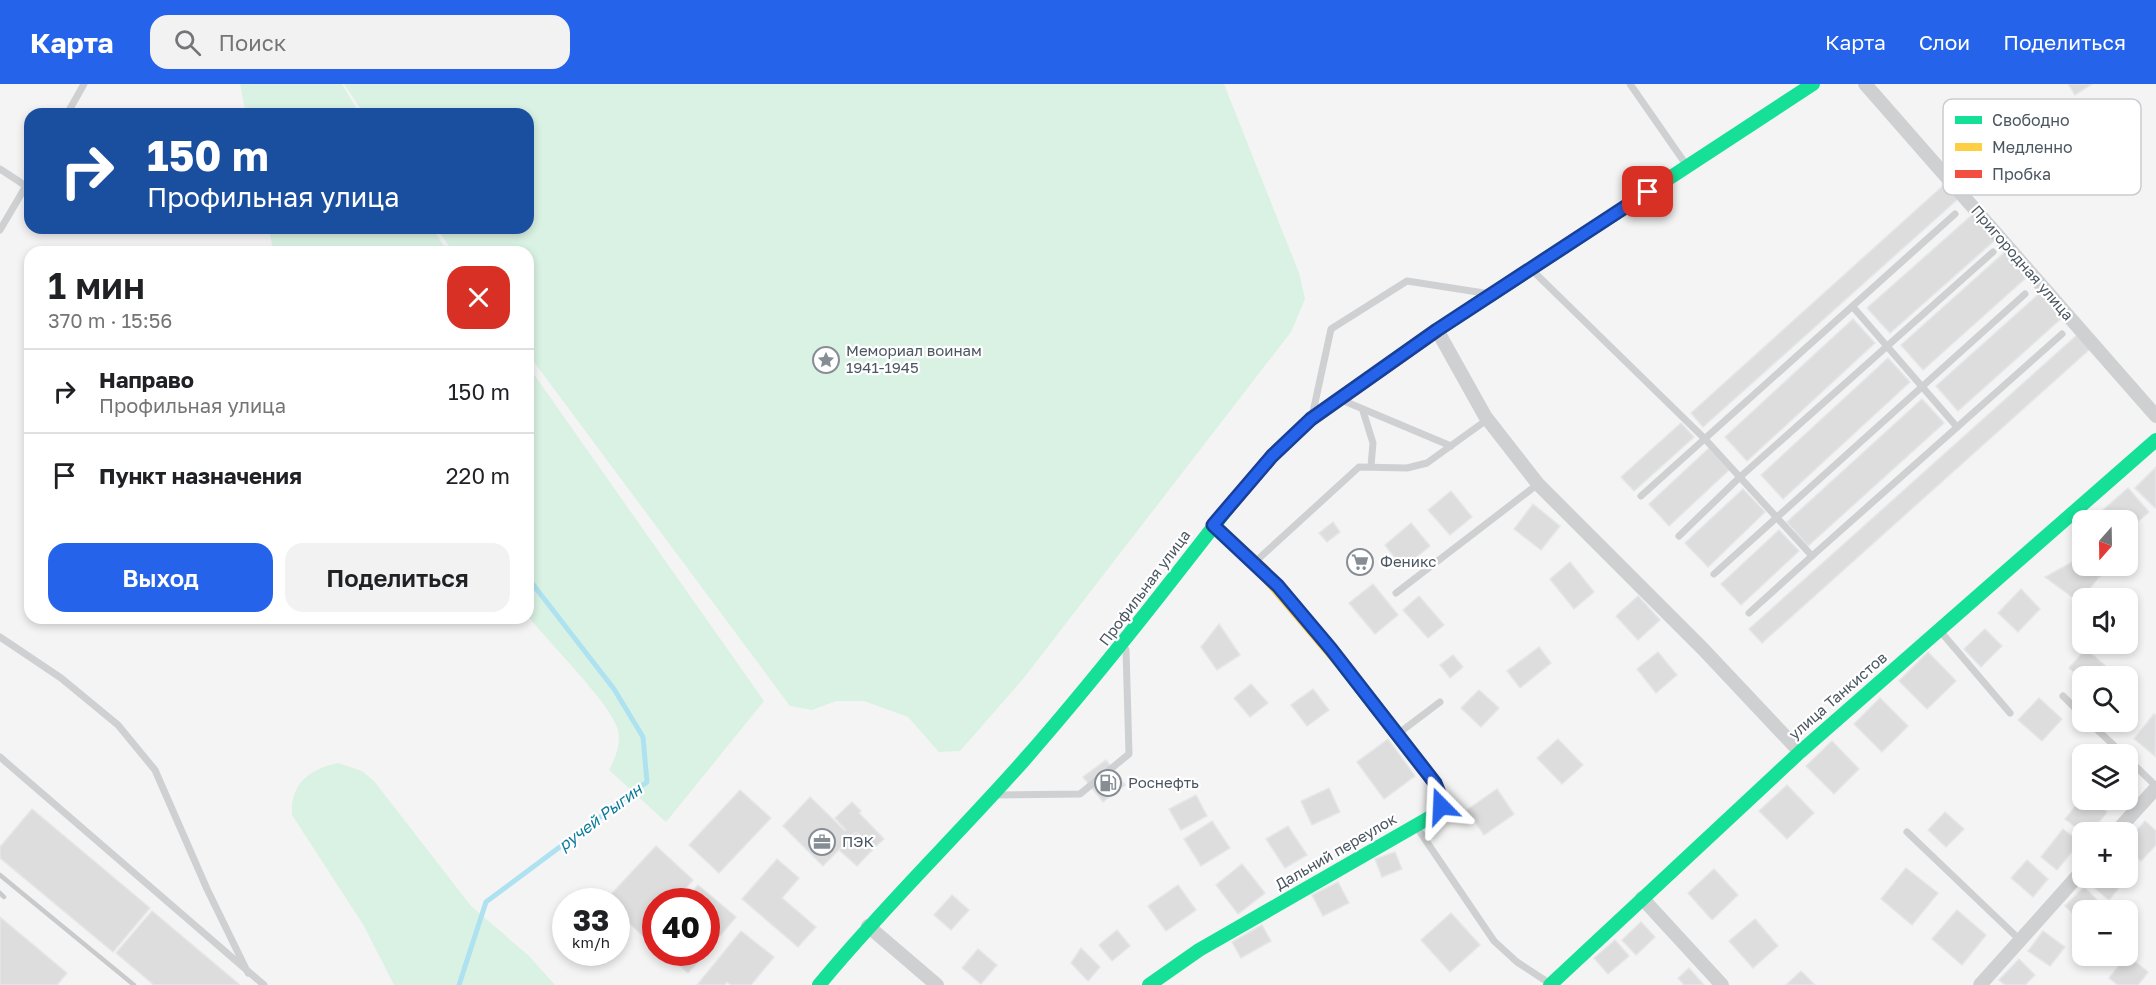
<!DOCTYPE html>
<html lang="ru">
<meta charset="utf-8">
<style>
:root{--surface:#fff;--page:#f2f2f2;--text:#202124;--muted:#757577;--line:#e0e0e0;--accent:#2563eb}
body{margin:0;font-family:"Golos Text",sans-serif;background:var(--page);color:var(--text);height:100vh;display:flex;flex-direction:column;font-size:22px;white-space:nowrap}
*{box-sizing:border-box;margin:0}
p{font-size:20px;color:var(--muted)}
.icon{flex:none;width:33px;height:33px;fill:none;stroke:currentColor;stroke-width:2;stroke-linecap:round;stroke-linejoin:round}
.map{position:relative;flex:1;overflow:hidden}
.panel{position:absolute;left:24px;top:162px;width:510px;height:378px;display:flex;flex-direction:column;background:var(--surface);border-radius:18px;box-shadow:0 3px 9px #0003}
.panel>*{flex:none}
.banner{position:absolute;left:24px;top:24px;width:510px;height:126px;border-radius:18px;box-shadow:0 3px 9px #0003;background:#1a4fa0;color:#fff;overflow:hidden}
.needle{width:39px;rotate:200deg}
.buttons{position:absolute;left:2072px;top:426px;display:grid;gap:12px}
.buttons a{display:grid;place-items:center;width:66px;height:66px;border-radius:12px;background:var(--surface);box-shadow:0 3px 9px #0003;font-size:30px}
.speed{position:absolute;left:552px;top:804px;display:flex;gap:12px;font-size:30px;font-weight:700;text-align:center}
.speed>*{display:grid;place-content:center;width:78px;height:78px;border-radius:50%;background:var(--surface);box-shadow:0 3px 9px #0003;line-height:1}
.speed small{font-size:15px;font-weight:400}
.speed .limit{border:9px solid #d22;background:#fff;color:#111}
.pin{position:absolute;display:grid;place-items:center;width:51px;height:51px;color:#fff;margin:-26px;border-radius:12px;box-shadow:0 3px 9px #0006}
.me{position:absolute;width:66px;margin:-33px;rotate:339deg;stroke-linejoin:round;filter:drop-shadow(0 0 4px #0008)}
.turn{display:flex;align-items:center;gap:21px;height:126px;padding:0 24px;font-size:27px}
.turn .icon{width:78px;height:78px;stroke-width:2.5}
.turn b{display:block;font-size:42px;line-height:51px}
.round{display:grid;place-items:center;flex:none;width:63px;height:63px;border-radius:18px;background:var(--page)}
.overview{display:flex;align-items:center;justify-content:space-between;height:102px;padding:0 24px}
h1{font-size:36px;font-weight:600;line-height:45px}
.cta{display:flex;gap:12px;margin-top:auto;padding:12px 24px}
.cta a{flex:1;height:69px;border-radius:18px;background:var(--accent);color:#fff;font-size:24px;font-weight:600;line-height:69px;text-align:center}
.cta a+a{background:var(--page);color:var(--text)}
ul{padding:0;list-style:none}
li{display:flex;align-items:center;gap:18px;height:84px;padding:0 24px;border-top:2px solid var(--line)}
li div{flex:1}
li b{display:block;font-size:22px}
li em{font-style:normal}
header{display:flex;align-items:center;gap:36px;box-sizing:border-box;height:84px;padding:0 30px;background:var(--accent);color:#fff}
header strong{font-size:28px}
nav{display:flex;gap:33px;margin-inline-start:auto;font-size:21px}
.search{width:420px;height:54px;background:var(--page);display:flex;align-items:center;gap:15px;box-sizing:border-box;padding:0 21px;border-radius:18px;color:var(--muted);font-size:22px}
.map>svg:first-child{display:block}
</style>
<header>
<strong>Карта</strong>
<div class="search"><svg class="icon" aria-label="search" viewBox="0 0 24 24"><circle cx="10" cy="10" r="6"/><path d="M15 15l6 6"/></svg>Поиск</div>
<nav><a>Карта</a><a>Слои</a><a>Поделиться</a></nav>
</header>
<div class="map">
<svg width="2156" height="901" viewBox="0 0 2156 901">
<rect width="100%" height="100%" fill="#f4f4f4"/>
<g fill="#d9f2e3">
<polygon points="240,0 342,0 360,30 246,30"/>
<polygon points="344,0 1224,0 1299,189 1305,215 1291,248 1023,595 960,667 939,668 908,633 864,617 836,617 812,626 790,622 528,270 528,168 453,168 437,144 528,144 528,30 364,30"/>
<polygon points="269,144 432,144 448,168 270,168 272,161"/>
<path d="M528,282L764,617L666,738L609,686C616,674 621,659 618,646C611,619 548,558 528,532Z"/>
<path d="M338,679L362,687L374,697L471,822L529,872L555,901H394L364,842L292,731C290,700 309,685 338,679Z"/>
</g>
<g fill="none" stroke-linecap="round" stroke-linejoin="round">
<polyline stroke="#aee2f0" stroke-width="5" points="459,901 486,818 647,698 643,653 614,605 528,494"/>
</g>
<g fill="#ddddde" stroke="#e5e6e7" stroke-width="1.5">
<polygon points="2068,0 2092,0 2075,11"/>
<polygon points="1946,99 1959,114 1703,343 1691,329"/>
<polygon points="1972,131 1995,156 1890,249 1867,224"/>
<polygon points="2006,167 2028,192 1923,286 1901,261"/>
<polygon points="2041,208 2063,233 1958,327 1936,302"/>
<polygon points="1853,235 1875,259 1747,377 1725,353"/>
<polygon points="2077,251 2090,265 1762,559 1749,545"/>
<polygon points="1888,274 1910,298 1783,415 1761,391"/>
<polygon points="1922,315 1944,339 1808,462 1787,438"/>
<polygon points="1681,339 1694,353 1634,407 1621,393"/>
<polygon points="1709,364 1729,386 1669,442 1649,420"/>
<polygon points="2156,383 2156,423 2155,424 2135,404"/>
<polygon points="2128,404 2149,428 2127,447 2127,436 2112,436 2103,426"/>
<polygon points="1743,405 1765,428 1708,483 1685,459"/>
<polygon points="1451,407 1472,433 1450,451 1428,426"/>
<polygon points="1533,420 1560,442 1541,466 1514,445"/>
<polygon points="1333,438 1340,448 1327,458 1319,449"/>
<polygon points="1411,439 1430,462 1403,484 1385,461"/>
<polygon points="1779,446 1799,467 1741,521 1721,500"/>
<polygon points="2076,476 2099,493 2079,518 2045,493"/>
<polygon points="1570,478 1594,508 1574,525 1550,495"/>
<polygon points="2088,482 2111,482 2100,493"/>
<polygon points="1373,500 1398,531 1375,550 1349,519"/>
<polygon points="2021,505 2040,525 2018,548 1998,529"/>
<polygon points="1419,512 1444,541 1428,554 1403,526"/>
<polygon points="1638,512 1660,536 1638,556 1616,532"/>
<polygon points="1219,540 1240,571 1217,586 1201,563"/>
<polygon points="1985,545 2002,562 1981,583 1964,565"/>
<polygon points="1539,563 1551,579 1520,604 1507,587"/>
<polygon points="2086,565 2116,591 2114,592 2082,592 2082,595 2069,584"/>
<polygon points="1658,568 1677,591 1656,609 1637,585"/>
<polygon points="1928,568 1956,597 1927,625 1899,597"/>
<polygon points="1453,571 1463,583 1450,594 1440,581"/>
<polygon points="1251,600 1268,619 1250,633 1234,614"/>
<polygon points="1313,605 1329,626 1307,642 1291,621"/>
<polygon points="1479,606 1499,624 1481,643 1461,624"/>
<polygon points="1880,614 1908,642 1882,668 1854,640"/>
<polygon points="2039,614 2062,635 2042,657 2018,636"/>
<polygon points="2154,630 2156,631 2155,672 2134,655"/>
<polygon points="1388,655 1415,692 1384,715 1357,678"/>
<polygon points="1558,655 1583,681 1562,700 1537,674"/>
<polygon points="1832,657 1859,685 1834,710 1806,682"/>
<polygon points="1106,676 1125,701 1103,718 1083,693"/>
<polygon points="1787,701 1814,729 1787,755 1759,727"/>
<polygon points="1329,704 1340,728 1312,741 1301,717"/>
<polygon points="1497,705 1514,730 1484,751 1467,726"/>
<polygon points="740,706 771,734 719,789 689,761"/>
<polygon points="1196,711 1207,732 1181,746 1169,725"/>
<polygon points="810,713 845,747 846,746 835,734 852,718 861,727 859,729 884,755 875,763 856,748 823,782 783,742"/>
<polygon points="2082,714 2092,716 2107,728 2091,748 2082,748 2065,735"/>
<polygon points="32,725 150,824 113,868 0,774 0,763"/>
<polygon points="1945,728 1964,745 1946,763 1928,746"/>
<polygon points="1212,737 1230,764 1201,782 1184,755"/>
<polygon points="2145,737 2156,747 2156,761 2141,777 2127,765 2127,757"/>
<polygon points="1288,742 1307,771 1285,784 1266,755"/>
<polygon points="2063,745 2080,758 2057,786 2041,773"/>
<polygon points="856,748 875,763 857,782 839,766"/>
<polygon points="656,762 693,796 673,818 656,818 656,836 642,851 616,827 616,818 605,817"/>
<polygon points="1395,768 1402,785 1382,793 1375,775"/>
<polygon points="777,775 799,794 782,814 816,843 798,863 742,815"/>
<polygon points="2027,776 2048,795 2033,813 2011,794"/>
<polygon points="1242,780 1265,809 1238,830 1216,801"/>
<polygon points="1906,784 1938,809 1912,841 1881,815"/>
<polygon points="1714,785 1738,811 1712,836 1688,809"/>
<polygon points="2095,794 2127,794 2109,816 2090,800"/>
<polygon points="1338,798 1349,819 1323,832 1312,811"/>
<polygon points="698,801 736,833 706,868 706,818 685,818"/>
<polygon points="1178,801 1196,826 1166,847 1148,822"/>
<polygon points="2084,803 2101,820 2094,826 2082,826 2082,838 2065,822"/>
<polygon points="952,811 969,826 951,846 934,831"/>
<polygon points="1957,826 1986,851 1962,881 1932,855"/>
<polygon points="152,827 240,901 154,901 116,869"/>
<polygon points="1451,829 1480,861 1450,888 1421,856"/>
<polygon points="0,833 67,889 57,901 0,901"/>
<polygon points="1755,835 1778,862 1753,884 1729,857"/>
<polygon points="1641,838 1655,853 1636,871 1622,856"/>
<polygon points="1262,841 1271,857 1241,874 1232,858"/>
<polygon points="1117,846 1130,862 1112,877 1099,861"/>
<polygon points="741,847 774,873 751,901 731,901 727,898 725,901 697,901"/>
<polygon points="2043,847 2065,863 2050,882 2028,867"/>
<polygon points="1615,856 1629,872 1608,890 1594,874"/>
<polygon points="1081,864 1100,883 1088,897 1071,879"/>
<polygon points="978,865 997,881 981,900 962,884"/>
<polygon points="664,868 706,868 688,889"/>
<polygon points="2127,871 2148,888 2138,901 2118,901 2109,894"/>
<polygon points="2019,875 2035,891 2025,901 2005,901 1999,896"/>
<polygon points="1689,884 1704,901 1684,901 1678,894"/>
<polygon points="1801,887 1815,901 1786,901"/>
</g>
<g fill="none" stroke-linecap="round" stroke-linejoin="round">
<g stroke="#ced0d2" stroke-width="7">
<polyline points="1630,0 1685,79"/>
<polyline points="67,30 84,0"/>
<polyline points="0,85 26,102"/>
<polyline points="0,146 30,95"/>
<polyline points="1533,187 1705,355 1812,472 1749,529"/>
<polyline points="1853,223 1957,343"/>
<polyline points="1344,317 1451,362"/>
<polyline points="1363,327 1373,359 1371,382"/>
<polyline points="1313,328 1331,245 1407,197 1484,209"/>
<polyline points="1641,412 1955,130"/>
<polyline points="1679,452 1740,393 1993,168"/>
<polyline points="1812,472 2062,250"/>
<polyline points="1255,478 1359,383 1407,384 1427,379 1488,335"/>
<polyline points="1714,490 2025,210"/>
<polyline points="1396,509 1538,400"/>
<polyline points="1941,548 2010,629"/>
<polyline points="0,553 61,594 118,641 155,686 207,805 248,889"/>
<polyline points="2063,612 2082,631"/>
<polyline points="2089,638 2123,670"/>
<polyline points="1399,649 1440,618"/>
<polyline points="0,673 264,901"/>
<polyline points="2127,674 2156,702"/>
<polyline points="998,711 1080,710 1129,670 1126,566"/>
<polyline points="1416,742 1494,857 1517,878 1549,899"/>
<polyline points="1907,748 2020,856"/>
</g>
<g stroke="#ced0d2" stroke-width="14">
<polyline points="1865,0 2156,332"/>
<polyline points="1437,246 1485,332 1538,400 1703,565 1800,668"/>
<polyline points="2116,748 2156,704"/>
<polyline points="1642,814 1722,901"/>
<polyline points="868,842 937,901"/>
<polyline points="1980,901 2082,787"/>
</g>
<g stroke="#16e098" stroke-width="14">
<polyline points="1436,247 1813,0"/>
<path d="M819,901C884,822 957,752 1025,675C1096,594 1162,509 1228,424"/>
<path d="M1149,901L1199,866L1434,731C1442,719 1440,712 1435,699L1343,581"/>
<polyline points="1550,901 1800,668 2156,356"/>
</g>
<polyline stroke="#ffcf43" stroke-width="14" points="1213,441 1263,487 1343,581"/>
<polyline stroke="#f24e42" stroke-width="14" points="1228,424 1272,372 1311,335 1436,247"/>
<g stroke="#c9cacc" stroke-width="4.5">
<polyline points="0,791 134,901"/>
<polyline points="0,809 4,813"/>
</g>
</g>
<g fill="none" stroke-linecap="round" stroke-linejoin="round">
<defs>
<polyline id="route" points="1441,722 1441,714 1435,699 1331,565 1278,502 1213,441 1272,372 1311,335 1437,246 1648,108"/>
</defs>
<use href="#route" stroke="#184099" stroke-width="15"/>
<use href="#route" stroke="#2563eb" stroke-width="10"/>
</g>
<defs>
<symbol id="sight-ring" viewBox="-11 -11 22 22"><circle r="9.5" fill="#fff" stroke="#868d94" stroke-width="1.5"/><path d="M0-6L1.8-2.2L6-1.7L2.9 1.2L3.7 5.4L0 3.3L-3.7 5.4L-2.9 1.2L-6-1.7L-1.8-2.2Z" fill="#868d94"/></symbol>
<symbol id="supermarket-ring" viewBox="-11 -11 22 22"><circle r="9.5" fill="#fff" stroke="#868d94" stroke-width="1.5"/><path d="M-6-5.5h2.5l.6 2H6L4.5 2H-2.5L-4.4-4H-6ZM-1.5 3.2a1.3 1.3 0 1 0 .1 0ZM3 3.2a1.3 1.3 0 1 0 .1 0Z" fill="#868d94"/></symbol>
<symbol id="fuel-ring" viewBox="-11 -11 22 22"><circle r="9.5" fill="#fff" stroke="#868d94" stroke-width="1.5"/><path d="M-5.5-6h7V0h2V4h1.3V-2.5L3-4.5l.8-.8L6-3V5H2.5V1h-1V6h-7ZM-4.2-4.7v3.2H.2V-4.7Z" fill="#868d94"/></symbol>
<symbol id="office-ring" viewBox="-11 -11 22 22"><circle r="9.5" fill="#fff" stroke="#868d94" stroke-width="1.5"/><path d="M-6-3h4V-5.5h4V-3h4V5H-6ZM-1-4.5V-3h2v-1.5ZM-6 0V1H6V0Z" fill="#868d94"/></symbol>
</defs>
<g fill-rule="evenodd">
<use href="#sight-ring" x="811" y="261" width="30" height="30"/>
<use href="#supermarket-ring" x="1345" y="463" width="30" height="30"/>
<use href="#fuel-ring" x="1093" y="684" width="30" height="30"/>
<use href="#office-ring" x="807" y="743" width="30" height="30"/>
</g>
<g text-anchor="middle" stroke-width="4.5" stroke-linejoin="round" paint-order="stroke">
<g font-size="15" fill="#4a5661" stroke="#fff">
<text transform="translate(2022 179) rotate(49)" y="5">Пригородная улица</text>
<text transform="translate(1145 504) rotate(-53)" y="5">Профильная улица</text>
<text transform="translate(1838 612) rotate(-41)" y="5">улица Танкистов</text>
<text transform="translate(1336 768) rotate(-30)" y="5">Дальний переулок</text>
</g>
<g font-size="15" fill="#4a5661" stroke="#fff" text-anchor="start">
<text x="846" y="272">Мемориал воинам<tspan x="846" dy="17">1941-1945</tspan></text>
<text x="1380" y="483">Феникс</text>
<text x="1128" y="704">Роснефть</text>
<text x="842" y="763">ПЭК</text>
</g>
<g font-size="16" font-style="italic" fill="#0c7c9b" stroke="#fff">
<text transform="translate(600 733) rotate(-37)" y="6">ручей Рыгин</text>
</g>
</g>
<rect x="1943" y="15" width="198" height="96" rx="9" fill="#fff" stroke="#c9ccd0" stroke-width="1.5"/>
<rect x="1955" y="32" width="27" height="8" fill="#16e098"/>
<rect x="1955" y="59" width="27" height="8" fill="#ffcf43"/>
<rect x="1955" y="86" width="27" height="8" fill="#f24e42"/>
<g font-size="16" fill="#4a5661">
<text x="1992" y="42">Свободно</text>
<text x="1992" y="69">Медленно</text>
<text x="1992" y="96">Пробка</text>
</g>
</svg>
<div class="buttons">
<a><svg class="needle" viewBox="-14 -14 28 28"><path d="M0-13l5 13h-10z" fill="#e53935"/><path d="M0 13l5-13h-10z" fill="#757577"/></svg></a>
<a><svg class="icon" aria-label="sound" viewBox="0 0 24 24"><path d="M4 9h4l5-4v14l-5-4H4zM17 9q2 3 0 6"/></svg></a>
<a><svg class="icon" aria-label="search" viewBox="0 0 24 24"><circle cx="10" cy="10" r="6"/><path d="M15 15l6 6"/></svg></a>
<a><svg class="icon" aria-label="layers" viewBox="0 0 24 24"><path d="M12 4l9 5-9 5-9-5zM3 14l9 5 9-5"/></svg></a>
<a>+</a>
<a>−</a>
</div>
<div class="speed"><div>33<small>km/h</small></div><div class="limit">40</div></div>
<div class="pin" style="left:1648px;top:108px;background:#d93025"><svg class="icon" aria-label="arrive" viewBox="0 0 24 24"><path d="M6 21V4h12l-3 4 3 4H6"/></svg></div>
<svg class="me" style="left:1441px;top:722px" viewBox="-20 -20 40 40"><path d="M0-17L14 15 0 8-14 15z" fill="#2563eb" stroke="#fff" stroke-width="4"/></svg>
<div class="banner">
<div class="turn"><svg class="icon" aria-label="right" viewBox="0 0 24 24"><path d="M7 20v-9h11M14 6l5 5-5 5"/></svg><div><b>150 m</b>Профильная улица</div></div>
</div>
<section class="panel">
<div class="overview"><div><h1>1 мин</h1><p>370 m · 15:56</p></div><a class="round" style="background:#d93025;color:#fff"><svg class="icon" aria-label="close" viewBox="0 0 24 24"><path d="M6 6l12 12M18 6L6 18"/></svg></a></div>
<ul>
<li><svg class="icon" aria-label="right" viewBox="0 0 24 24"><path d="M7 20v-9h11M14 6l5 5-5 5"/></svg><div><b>Направо</b><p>Профильная улица</p></div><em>150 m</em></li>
<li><svg class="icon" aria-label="arrive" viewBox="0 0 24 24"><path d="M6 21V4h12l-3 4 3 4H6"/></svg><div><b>Пункт назначения</b></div><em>220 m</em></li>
</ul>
<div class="cta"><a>Выход</a><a>Поделиться</a></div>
</section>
</div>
